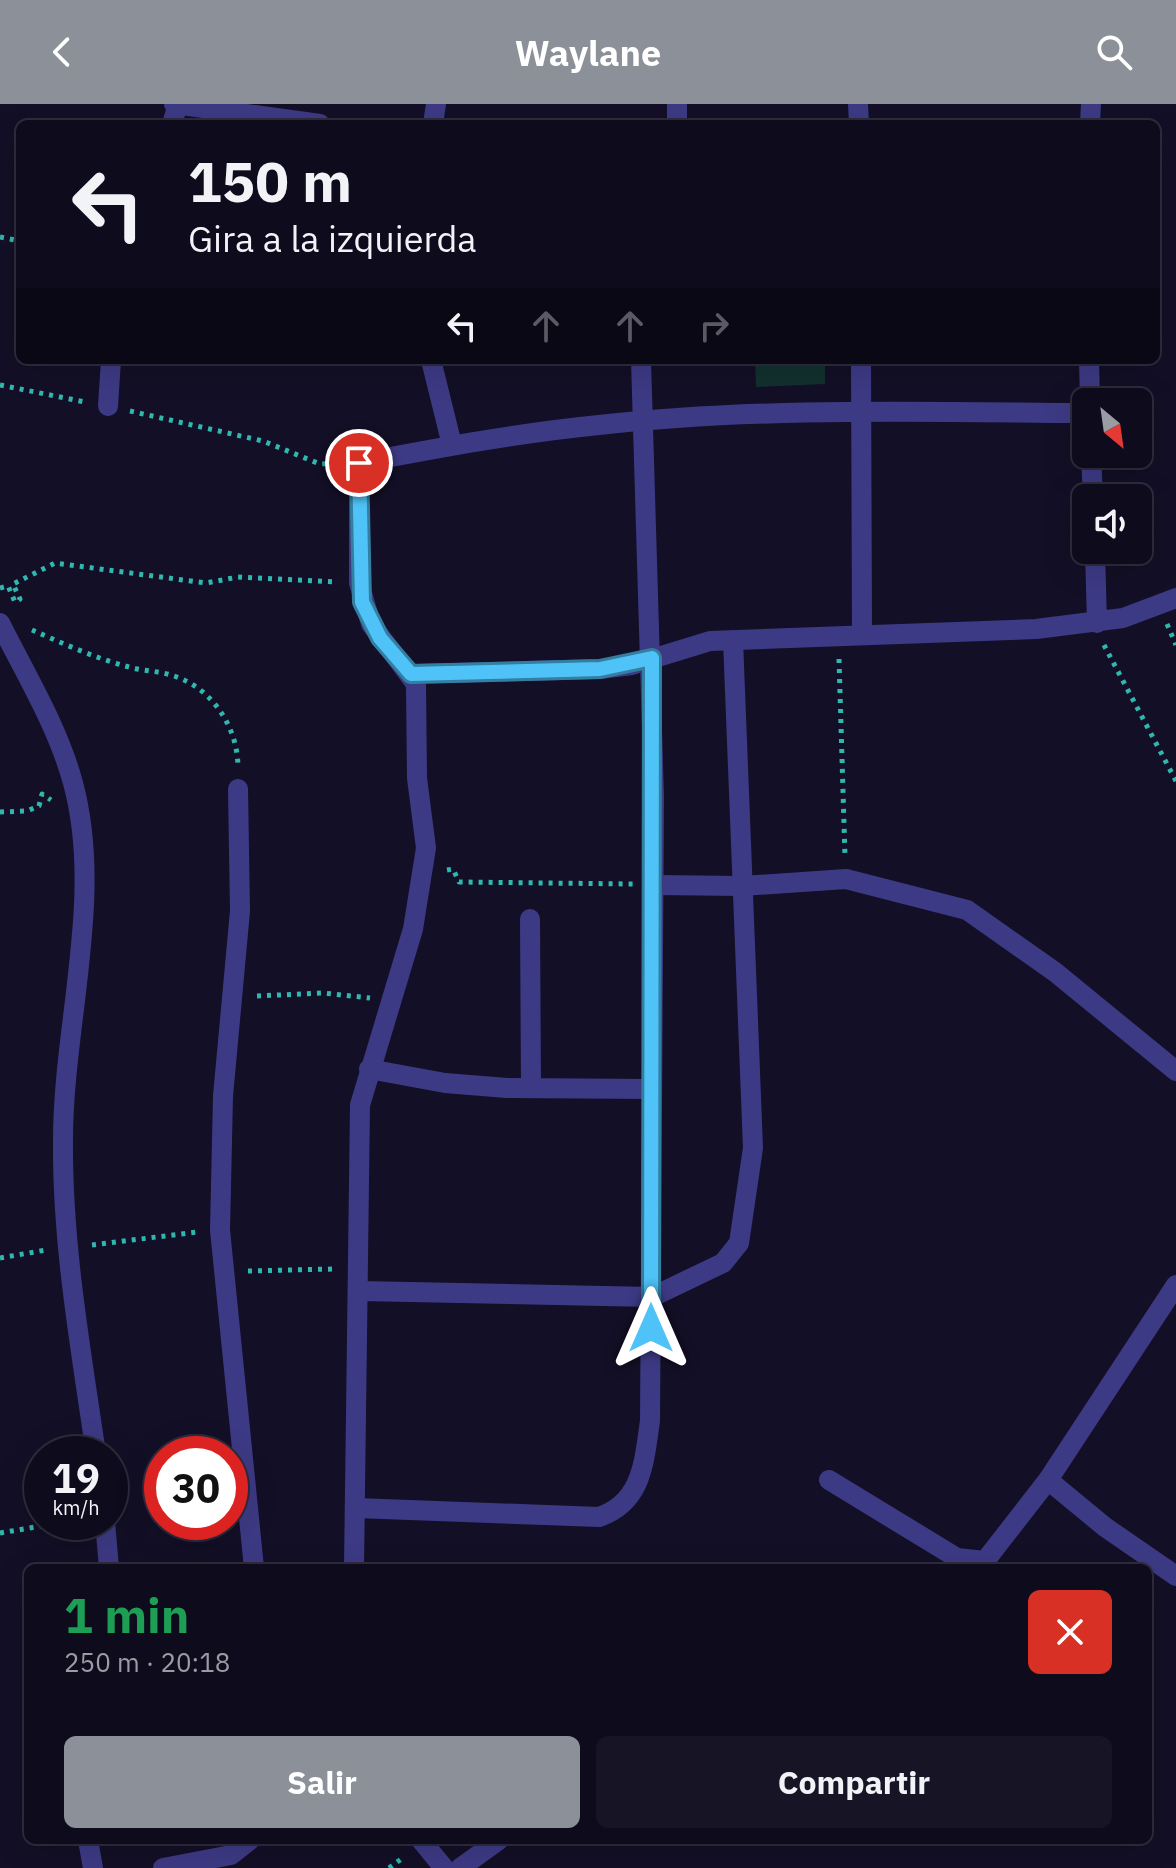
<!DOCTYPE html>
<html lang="es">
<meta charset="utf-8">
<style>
:root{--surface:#0e0b1c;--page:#171425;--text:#f1f3f6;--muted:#9b9ba3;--line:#2e2b3b;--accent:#8c9099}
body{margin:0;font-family:"IBM Plex Sans",sans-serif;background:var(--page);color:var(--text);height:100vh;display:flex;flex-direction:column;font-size:30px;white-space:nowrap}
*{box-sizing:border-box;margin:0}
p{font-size:26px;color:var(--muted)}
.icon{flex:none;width:44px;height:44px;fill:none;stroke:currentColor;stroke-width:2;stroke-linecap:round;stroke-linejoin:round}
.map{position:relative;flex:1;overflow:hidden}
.panel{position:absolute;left:24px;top:1460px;width:1128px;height:280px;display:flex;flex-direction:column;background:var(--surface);border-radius:12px;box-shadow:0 8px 32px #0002,0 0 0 2px var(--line)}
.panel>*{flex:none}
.hud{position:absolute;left:16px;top:16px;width:1144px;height:244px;border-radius:12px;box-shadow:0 8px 32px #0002,0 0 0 2px var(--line);background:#0e0b1c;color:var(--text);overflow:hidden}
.needle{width:52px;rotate:151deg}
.buttons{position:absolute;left:1072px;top:284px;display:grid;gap:16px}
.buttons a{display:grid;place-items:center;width:80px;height:80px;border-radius:12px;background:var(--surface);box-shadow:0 8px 32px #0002,0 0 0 2px var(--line);font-size:40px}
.speed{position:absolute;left:24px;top:1332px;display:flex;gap:16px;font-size:40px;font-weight:700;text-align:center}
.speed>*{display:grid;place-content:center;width:104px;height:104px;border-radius:50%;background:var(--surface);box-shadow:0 8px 32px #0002,0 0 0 2px var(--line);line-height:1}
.speed small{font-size:20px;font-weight:400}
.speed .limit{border:12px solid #d22;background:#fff;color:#111}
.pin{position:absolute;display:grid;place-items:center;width:68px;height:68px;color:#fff;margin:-34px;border:4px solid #fff;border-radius:50%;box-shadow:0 2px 8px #0007}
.me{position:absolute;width:88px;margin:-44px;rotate:0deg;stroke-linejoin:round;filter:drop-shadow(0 0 6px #0008)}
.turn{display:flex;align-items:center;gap:28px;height:168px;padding:0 40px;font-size:36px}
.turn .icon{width:104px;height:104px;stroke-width:2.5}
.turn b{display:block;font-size:56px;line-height:68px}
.lanes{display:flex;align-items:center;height:76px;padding:0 40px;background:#0003;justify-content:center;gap:40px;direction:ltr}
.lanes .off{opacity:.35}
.round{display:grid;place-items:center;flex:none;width:84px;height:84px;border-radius:12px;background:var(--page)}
.headline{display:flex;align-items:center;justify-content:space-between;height:136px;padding:0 40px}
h1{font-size:48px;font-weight:700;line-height:60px;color:#1e9e55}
.cta{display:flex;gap:16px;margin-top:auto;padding:16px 40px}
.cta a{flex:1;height:92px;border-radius:12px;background:var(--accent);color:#fff;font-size:32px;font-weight:700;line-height:92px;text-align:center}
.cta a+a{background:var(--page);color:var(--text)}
header{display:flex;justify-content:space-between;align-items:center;height:104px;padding:0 40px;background:var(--accent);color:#fff;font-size:36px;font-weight:700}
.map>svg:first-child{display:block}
</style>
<header><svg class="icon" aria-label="back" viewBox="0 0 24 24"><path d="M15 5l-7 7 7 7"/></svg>Waylane<svg class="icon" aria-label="search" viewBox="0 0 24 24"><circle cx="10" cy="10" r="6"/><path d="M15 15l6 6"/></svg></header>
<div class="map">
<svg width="1176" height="1764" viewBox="0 0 1176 1764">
<rect width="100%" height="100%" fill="#130f26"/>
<polygon fill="#12302f" points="755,256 825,256 825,280 756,283"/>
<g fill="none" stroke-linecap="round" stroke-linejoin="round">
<g stroke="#2fb8b0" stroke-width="5" stroke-dasharray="4 6" stroke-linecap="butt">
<polyline points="0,133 20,137"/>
<polyline points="0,281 85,298"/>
<polyline points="130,307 263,337 320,360 337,359"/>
<polyline points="0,484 8,482 15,498 20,495 13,480 55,459 206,479 238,473 338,478"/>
<polyline points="1167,520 1176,541"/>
<path d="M32,526C62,539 97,555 129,563C143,567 158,567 171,571C212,583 238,623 238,664"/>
<polyline points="1104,541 1176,677"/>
<polyline points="839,555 845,753"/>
<polyline points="0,708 27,707 39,702 42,690 51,696"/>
<polyline points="447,766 453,765 459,778 633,780"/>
<polyline points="257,892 323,889 370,894"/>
<polyline points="92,1141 197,1128"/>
<polyline points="0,1154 46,1146"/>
<polyline points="248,1167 334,1165"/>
<polyline points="0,1429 65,1418"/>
<polyline points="389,1764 404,1753"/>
</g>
<g stroke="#3d3a85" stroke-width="20">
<polyline points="174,0 320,20"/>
<polyline points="858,0 859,20"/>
<polyline points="172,20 178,0"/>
<polyline points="433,20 436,0"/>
<polyline points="677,20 677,0"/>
<polyline points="1090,20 1091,0"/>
<polyline points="431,256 452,341"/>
<polyline points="861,256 862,530"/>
<polyline points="1089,256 1090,298"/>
<polyline points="108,302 111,256"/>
<polyline points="1091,350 1093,394"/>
<polyline points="1095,446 1097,519"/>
<path d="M0,519C26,571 58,623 73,679C104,793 63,920 63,1036C62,1141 81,1246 96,1350"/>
<polyline points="411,570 600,565 632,561 710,537 1036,525 1123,514 1176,494"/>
<polyline points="238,685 240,807 223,992 220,1126 254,1464"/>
<polyline points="654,781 742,782 846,775 967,806 1055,868 1176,967"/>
<polyline points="530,815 531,984"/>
<polyline points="369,965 445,979 507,984 650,985"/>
<polyline points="359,1187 652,1193 723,1159 739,1139 753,1044 733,536"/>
<polyline points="829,1376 957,1454 985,1457 1048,1376 1176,1181"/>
<polyline points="1048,1376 1105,1423 1176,1472"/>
<path d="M356,1404L599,1413C643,1398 644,1357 650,1317L654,693L641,256"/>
<polyline points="105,1418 109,1464"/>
<path d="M354,1464L360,1001L413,825L426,744L417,674L416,580L371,520L359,479V359C438,344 518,329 599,321C760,303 924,308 1086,309"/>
<polyline points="88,1736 93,1764"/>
<polyline points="421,1736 444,1764"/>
<polyline points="163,1764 231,1751 250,1736"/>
<polyline points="460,1764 499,1736"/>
</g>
</g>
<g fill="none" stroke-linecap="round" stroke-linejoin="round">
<defs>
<polyline id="route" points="359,359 362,498 380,534 411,570 600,565 652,554 651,1224"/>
</defs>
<use href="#route" stroke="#337fa1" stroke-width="20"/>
<use href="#route" stroke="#4fc3f7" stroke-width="14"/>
</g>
</svg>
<div class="buttons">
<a><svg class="needle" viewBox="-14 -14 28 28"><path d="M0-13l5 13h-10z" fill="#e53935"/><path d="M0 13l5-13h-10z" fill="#9b9ba3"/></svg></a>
<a><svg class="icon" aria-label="sound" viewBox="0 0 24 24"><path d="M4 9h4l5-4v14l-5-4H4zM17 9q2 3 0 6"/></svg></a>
</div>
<div class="speed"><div>19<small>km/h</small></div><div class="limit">30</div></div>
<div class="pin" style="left:359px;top:359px;background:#d93025"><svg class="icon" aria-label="arrive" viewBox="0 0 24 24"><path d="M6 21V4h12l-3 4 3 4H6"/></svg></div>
<svg class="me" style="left:651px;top:1224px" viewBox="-20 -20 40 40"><path d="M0-17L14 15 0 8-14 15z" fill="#4fc3f7" stroke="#fff" stroke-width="4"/></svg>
<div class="hud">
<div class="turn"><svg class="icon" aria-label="left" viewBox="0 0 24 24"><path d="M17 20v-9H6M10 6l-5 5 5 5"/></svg><div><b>150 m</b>Gira a la izquierda</div></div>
<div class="lanes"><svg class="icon" aria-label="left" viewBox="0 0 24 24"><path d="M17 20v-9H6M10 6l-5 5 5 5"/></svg><svg class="icon off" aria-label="ahead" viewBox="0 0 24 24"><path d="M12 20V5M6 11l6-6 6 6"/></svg><svg class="icon off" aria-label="ahead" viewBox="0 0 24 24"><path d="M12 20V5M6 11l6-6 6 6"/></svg><svg class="icon off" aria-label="right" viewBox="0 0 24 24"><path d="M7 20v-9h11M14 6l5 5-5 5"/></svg></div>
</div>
<section class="panel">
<div class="headline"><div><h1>1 min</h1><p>250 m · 20:18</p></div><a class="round" style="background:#d93025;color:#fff"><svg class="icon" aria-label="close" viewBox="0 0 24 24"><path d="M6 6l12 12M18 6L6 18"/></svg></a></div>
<div class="cta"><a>Salir</a><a>Compartir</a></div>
</section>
</div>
